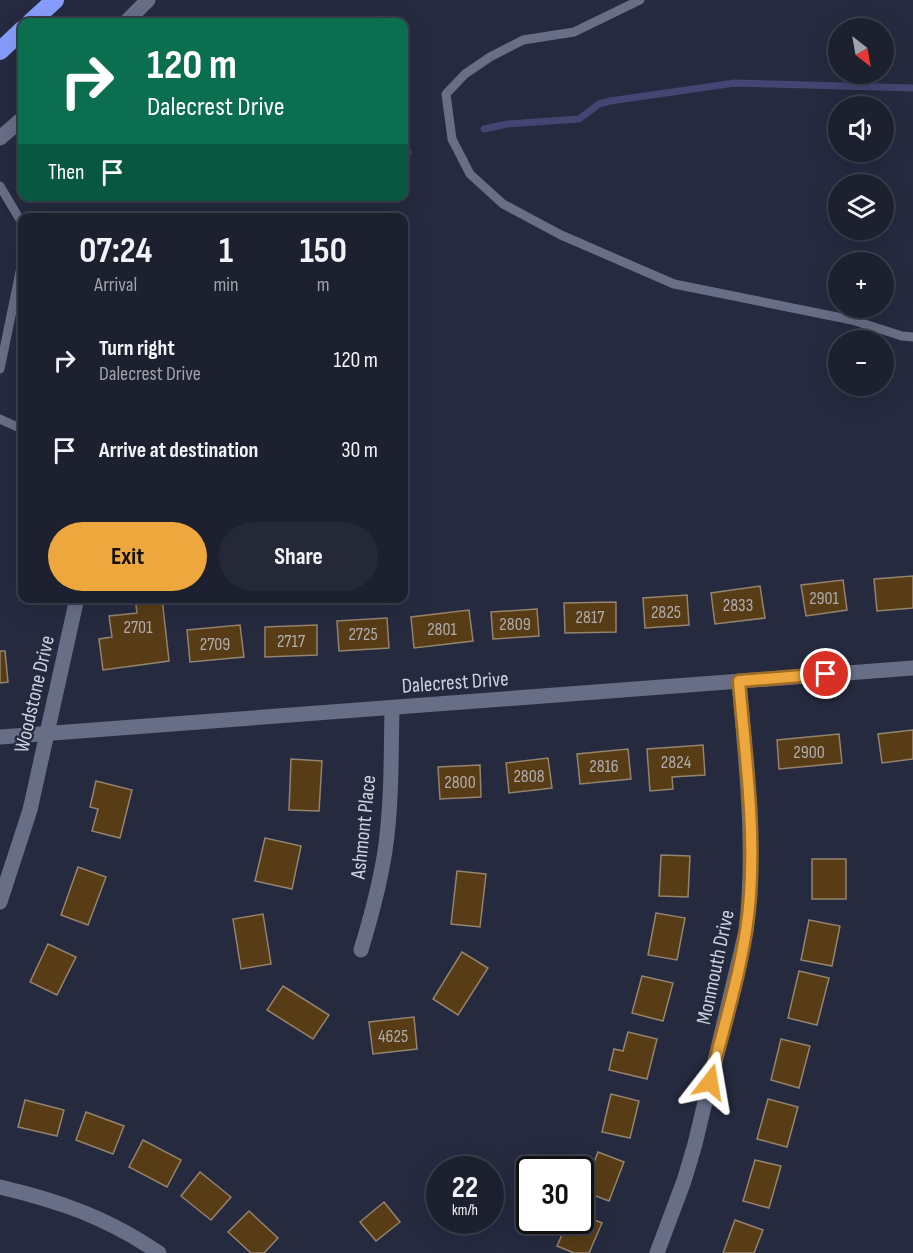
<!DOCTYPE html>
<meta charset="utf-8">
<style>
:root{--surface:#1c202f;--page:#252837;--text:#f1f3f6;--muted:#a0a3aa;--line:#3a3e4b;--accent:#eea73c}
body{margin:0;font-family:"Sofia Sans Condensed",sans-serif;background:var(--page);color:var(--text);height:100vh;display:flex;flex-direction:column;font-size:22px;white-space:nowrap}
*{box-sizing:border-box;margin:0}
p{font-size:20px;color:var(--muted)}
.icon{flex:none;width:33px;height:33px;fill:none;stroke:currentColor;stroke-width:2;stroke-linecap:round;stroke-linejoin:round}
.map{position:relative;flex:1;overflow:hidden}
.sheet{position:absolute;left:18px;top:213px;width:390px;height:390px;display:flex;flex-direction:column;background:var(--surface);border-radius:12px;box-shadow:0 6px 24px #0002,0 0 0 2px var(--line)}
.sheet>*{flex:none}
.top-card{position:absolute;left:18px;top:18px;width:390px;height:183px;border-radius:12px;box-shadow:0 6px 24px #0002,0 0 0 2px var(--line);background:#0b6e4f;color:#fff;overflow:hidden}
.needle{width:39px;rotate:149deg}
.fabs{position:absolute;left:828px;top:18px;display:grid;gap:12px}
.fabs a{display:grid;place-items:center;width:66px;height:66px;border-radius:50%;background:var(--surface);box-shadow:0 6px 24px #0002,0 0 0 2px var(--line);font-size:30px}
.speed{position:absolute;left:426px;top:1156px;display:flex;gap:12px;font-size:30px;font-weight:700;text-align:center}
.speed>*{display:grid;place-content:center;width:78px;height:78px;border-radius:50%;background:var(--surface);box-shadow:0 6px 24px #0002,0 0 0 2px var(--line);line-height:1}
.speed small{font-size:15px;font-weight:400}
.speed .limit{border:3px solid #111;border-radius:9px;background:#fff;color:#111}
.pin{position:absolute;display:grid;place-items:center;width:51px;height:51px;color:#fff;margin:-26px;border:3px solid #fff;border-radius:50%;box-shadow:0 2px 6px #0007}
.me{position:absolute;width:66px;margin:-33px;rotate:14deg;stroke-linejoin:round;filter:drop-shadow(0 0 4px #0008)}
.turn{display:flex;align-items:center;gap:21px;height:126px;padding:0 30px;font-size:27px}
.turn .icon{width:78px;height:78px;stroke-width:2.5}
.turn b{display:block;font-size:42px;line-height:51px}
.then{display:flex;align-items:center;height:57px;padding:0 30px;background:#0003;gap:12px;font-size:22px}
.eta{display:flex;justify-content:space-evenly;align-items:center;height:102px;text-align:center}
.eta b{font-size:36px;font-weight:700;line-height:42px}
.primary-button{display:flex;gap:12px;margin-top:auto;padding:12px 30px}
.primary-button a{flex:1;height:69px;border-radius:36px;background:var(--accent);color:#111;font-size:24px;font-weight:700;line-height:69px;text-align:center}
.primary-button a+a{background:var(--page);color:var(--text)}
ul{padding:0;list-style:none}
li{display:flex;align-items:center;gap:18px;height:90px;padding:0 30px}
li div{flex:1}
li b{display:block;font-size:22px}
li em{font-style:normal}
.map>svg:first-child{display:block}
</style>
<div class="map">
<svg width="913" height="1253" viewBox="0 0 913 1253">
<rect width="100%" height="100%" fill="#252a3f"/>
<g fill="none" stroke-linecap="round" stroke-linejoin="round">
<g stroke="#454473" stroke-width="7">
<polyline points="484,129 507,124 579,119 599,104 610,101 735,83 913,88"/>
<polyline points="404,153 408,152"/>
</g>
</g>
<g fill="#573c16" stroke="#94836d" stroke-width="1.5">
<polygon points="913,576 913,608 877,611 874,579"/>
<polygon points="843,580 847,610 806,616 801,585"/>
<polygon points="760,586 765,618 715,624 711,593"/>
<polygon points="687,595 689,625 645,628 643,598"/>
<polygon points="135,598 162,598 169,661 103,670 99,639 112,637 109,616 137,613"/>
<polygon points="616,602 616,632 565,633 564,603"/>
<polygon points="537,609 539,636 493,639 491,612"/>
<polygon points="469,610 473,641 414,648 411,617"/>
<polygon points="387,618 389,648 339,651 337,621"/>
<polygon points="240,625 244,657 190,662 187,630"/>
<polygon points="317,625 317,655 265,657 265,627"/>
<polygon points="0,651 5,651 8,682 0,683"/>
<polygon points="913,730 913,759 882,763 878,734"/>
<polygon points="839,734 842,763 779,769 777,740"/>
<polygon points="703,745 705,775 672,777 673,789 650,791 647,749"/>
<polygon points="628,749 631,779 580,784 577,754"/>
<polygon points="548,758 552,788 509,793 506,763"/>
<polygon points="291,759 322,761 319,811 289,810"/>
<polygon points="480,765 481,797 440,799 438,767"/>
<polygon points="96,781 132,790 120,838 92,831 98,809 90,807"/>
<polygon points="265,838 301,846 292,889 255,881"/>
<polygon points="661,855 690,856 688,897 659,896"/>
<rect x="812" y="859" width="34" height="40"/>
<polygon points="78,867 106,877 88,925 61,915"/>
<polygon points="457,871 486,874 480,927 451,924"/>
<polygon points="656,913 685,918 677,960 648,955"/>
<polygon points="263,914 271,964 241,969 233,919"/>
<polygon points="809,920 840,926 832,966 801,960"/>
<polygon points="48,944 76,957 57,995 30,982"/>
<polygon points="462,952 488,968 458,1015 433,999"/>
<polygon points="799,971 829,978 817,1025 788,1018"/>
<polygon points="642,976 673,983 663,1021 632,1013"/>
<polygon points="283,986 329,1015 313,1039 267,1010"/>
<polygon points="414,1017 417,1049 373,1054 369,1022"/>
<polygon points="628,1032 657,1039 647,1079 609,1070 614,1049 623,1051"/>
<polygon points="781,1039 810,1046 799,1088 771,1080"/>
<polygon points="611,1094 639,1101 630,1138 602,1132"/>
<polygon points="768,1099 798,1107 787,1147 757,1139"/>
<polygon points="25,1100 64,1110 57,1136 18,1127"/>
<polygon points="86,1112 124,1126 113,1154 76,1140"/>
<polygon points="143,1140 181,1160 167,1187 129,1167"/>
<polygon points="598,1152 624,1162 609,1201 583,1191"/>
<polygon points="755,1160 781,1166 769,1208 743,1201"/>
<polygon points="200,1172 231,1197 211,1220 181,1196"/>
<polygon points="529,1189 530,1189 530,1219 518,1213"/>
<polygon points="384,1202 400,1222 376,1241 360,1222"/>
<polygon points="249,1211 278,1238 264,1253 251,1253 228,1232"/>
<polygon points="580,1214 602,1223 589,1253 574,1253 557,1246 568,1221 580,1221"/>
<polygon points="735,1220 763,1230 754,1253 723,1253"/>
<polygon points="535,1221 554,1221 551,1229"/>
</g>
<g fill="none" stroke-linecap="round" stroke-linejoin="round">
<g stroke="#686e86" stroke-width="9">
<polyline points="640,0 574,32 523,40 490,57 465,74 446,94 452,139 470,174 503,204 561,235 674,284 852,320 902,336 913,337"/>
<polyline points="0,186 22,223"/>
<polyline points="0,369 22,262"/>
<polyline points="0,419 22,429"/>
</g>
<g stroke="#686e86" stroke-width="15">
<polyline points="0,737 913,668"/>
<polyline points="0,902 30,810 77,598"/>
<path d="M361,950C371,917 380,884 385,851C392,803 391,755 392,708"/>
<path d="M0,1187C60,1201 108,1218 159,1253"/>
<path d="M657,1253L684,1181L695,1144L746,931C756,847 746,765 739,681"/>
</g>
<g stroke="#686e86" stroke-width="15">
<polyline points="126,22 148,0"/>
<polyline points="0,138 22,119"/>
</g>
<g stroke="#879dfd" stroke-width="18">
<polyline points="31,22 55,0"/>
<polyline points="0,51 22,30"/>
</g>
</g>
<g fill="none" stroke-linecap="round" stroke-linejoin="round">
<defs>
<path id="route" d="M710,1082C725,1020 746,958 750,895C755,823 745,752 739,681L826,674"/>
</defs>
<use href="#route" stroke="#9b6d27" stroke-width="15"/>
<use href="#route" stroke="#eea73c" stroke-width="10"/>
</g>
<g text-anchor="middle" stroke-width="4.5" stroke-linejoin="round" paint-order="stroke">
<g font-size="18" fill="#b0acae">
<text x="824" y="604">2901</text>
<text x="738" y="611">2833</text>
<text x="666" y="618">2825</text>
<text x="590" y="623">2817</text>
<text x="515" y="630">2809</text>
<text x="138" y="633">2701</text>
<text x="442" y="635">2801</text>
<text x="363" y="640">2725</text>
<text x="291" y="647">2717</text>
<text x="215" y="650">2709</text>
<text x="809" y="758">2900</text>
<text x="676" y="768">2824</text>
<text x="604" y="772">2816</text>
<text x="529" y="782">2808</text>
<text x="460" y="788">2800</text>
<text x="393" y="1042">4625</text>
</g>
<g font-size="21" fill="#ced2e0" stroke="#252a3f">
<text transform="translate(455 682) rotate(-4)" y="7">Dalecrest Drive</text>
<text transform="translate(34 694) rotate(-77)" y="7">Woodstone Drive</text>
<text transform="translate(363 827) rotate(-84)" y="7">Ashmont Place</text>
<text transform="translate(715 967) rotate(-78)" y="7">Monmouth Drive</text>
</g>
</g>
</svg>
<div class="fabs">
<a><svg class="needle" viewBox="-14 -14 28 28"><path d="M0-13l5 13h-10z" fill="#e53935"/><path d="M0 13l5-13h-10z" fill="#a0a3aa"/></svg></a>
<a><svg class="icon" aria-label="sound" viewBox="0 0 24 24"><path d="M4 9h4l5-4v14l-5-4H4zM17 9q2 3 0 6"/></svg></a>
<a><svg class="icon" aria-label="layers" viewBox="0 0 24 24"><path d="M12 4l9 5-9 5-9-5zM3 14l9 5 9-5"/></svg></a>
<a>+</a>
<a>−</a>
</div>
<div class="speed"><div>22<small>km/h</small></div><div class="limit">30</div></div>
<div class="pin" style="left:826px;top:674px;background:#d93025"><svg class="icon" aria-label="arrive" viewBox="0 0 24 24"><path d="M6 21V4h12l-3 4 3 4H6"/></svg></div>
<svg class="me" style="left:710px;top:1082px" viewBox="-20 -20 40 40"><path d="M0-17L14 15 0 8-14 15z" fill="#eea73c" stroke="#fff" stroke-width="4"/></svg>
<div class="top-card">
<div class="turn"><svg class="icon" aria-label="right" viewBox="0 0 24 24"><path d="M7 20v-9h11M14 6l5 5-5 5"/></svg><div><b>120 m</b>Dalecrest Drive</div></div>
<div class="then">Then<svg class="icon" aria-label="arrive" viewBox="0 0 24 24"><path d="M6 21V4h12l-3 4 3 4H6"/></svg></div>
</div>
<section class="sheet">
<div class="eta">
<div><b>07:24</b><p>Arrival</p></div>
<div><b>1</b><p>min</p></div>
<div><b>150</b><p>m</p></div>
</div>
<ul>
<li><svg class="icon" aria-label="right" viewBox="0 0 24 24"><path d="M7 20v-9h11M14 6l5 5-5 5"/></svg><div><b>Turn right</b><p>Dalecrest Drive</p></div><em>120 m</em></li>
<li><svg class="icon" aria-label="arrive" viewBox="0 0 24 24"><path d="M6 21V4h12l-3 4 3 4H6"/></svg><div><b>Arrive at destination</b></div><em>30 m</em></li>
</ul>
<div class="primary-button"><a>Exit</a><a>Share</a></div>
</section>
</div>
